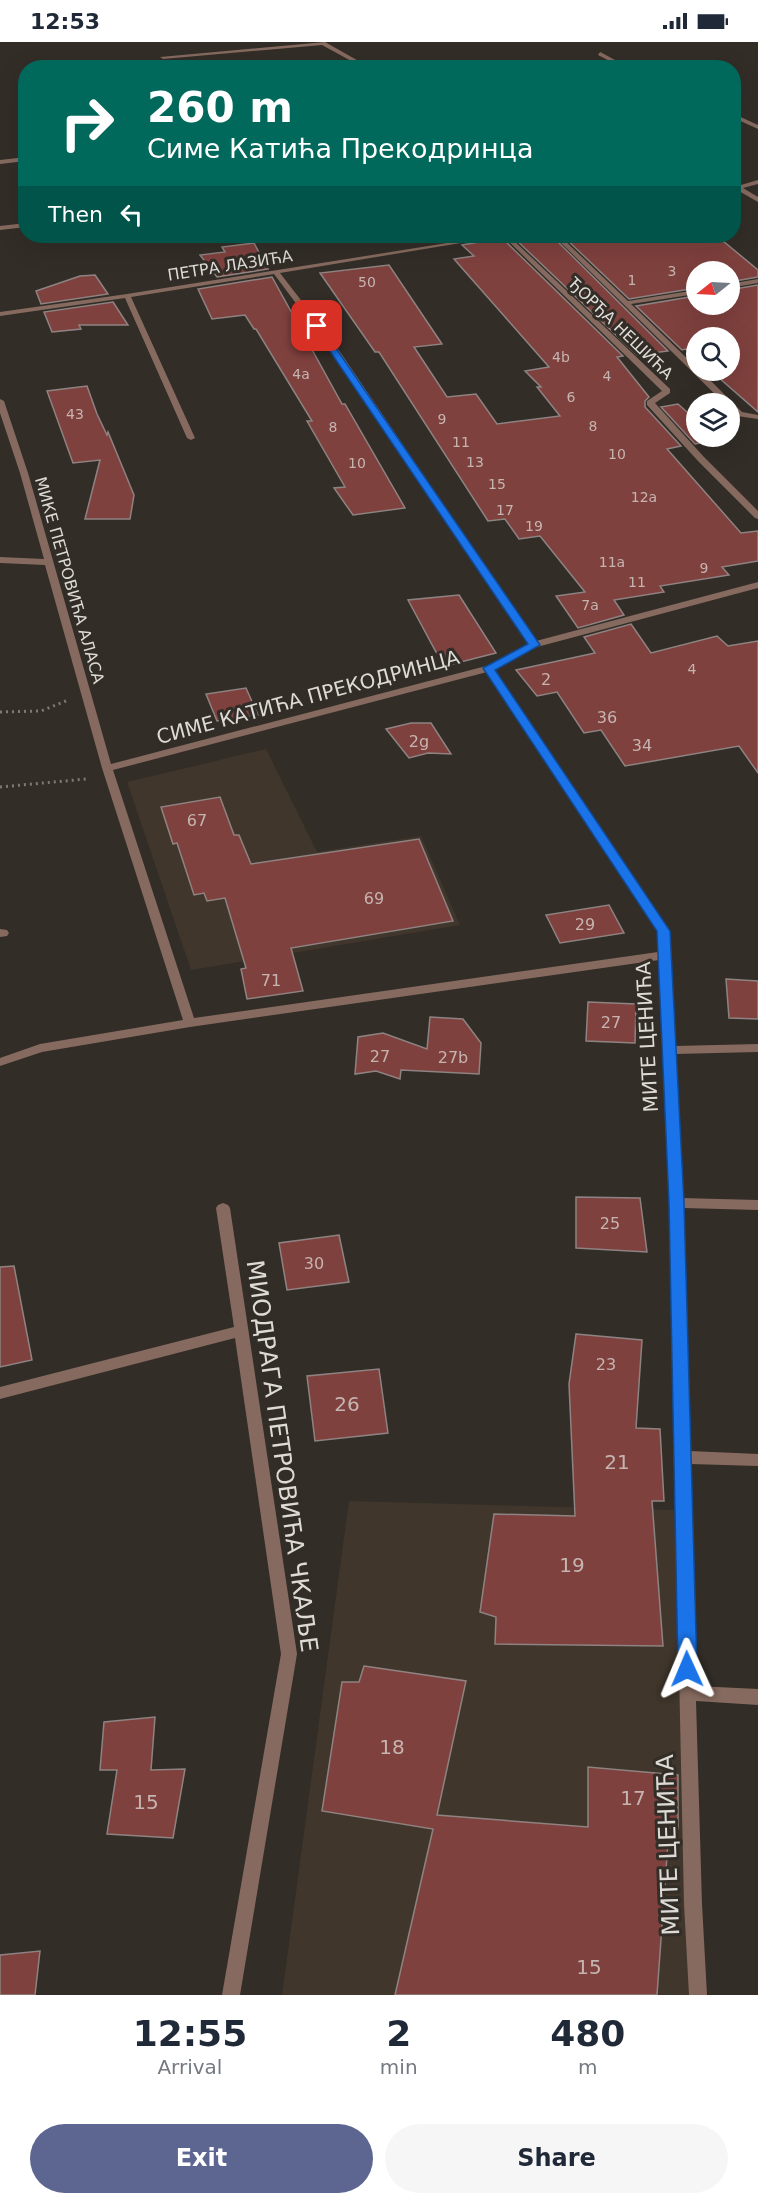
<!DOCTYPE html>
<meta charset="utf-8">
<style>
:root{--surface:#fff;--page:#f6f6f7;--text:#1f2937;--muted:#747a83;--accent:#5c6690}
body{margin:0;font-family:"DejaVu Sans",sans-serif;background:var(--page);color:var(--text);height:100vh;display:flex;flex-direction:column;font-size:22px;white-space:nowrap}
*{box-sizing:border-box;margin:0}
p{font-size:20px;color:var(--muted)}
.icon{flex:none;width:33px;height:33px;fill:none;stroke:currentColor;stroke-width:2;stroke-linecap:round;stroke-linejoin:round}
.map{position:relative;height:1953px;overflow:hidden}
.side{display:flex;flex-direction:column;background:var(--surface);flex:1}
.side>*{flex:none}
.top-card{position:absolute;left:18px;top:18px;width:723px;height:183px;border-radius:24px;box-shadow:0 6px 24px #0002;background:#00695c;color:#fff;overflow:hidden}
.needle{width:39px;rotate:252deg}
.tools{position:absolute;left:686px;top:219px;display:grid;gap:12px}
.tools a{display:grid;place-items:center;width:54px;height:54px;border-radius:50%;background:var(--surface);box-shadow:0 6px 24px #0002;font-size:30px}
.pin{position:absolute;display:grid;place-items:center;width:51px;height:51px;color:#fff;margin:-26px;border-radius:12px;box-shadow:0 3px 9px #0006}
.me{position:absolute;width:66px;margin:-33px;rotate:359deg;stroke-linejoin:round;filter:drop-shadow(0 0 4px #0008)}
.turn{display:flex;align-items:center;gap:21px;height:126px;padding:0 30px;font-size:27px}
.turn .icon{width:78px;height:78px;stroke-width:2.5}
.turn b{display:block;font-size:42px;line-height:51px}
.then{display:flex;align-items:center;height:57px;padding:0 30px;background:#0003;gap:12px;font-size:22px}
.eta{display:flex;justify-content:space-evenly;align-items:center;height:102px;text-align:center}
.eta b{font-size:36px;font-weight:700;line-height:42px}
.action{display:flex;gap:12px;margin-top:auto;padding:12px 30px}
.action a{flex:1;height:69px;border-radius:36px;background:var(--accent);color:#fff;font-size:24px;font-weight:700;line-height:69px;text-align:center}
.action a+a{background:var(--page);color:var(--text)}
.status{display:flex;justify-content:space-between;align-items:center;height:42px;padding:0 30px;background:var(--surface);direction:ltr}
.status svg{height:16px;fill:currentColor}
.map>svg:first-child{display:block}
</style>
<div class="status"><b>12:53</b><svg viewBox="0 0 49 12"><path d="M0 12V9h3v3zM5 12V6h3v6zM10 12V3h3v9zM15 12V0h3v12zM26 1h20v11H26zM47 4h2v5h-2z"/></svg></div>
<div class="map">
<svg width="758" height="1953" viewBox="0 0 758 1953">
<rect width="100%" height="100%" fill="#322d27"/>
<g fill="#40362b">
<polygon points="266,707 317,810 421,794 460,883 191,928 127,740"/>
<polygon points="349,1459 674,1468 695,1953 282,1953"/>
</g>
<g fill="#7f413e" stroke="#8e8382" stroke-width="1.5">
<polygon points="512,194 552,194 668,309 637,313"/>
<polygon points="563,194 717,194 758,228 758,235 729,240 729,230 696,230 696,246 629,257"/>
<polygon points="502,196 623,314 617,315 649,355 645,359 645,365 681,404 667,407 741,491 758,489 758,519 722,525 729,533 660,544 664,550 614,558 624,573 578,586 556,554 585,550 540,494 519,497 505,477 488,479 379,310 375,310 320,231 389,223 442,302 414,305 447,355 476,352 497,382 560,374 537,345 541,345 525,329 549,325 454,217 474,214 462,203"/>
<polygon points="254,201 268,227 217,235 200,213 225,210 222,205"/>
<polygon points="95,233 108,252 41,262 36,249 80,234"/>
<polygon points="272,235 342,362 345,362 405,466 353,473 334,446 345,445 307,379 312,379 256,287 254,287 245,273 212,277 198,247"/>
<polygon points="758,243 758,370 710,328 729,328 729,296 696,296 696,316 686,307 682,308 636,264 696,254 696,262 729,262 729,248"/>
<polygon points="113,260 128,283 79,283 81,287 52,290 44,270"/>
<polygon points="87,344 97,372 107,393 108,390 134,453 130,477 85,477 100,418 73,421 47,349"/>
<polygon points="678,362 696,378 696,394 714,394 717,398 695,402 661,365"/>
<polygon points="459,553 496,611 449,623 436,610 408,558"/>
<polygon points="631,582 651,611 717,594 728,604 758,599 758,731 739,704 625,724 601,688 584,691 557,650 537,654 516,628 595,611 584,595"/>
<polygon points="246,646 258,673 217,679 206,652"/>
<polygon points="411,681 431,681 451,712 428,711 409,716 386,687"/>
<polygon points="220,755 234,793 239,793 251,822 419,797 453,879 291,906 303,949 247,957 241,927 246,926 225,856 207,859 204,851 194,853 177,801 173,802 161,765"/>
<polygon points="609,863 624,891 560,901 546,873"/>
<polygon points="726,937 758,939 758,977 729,976"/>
<polygon points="588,960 636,962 635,1001 586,999"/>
<polygon points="430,975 463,977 481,1001 479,1032 401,1028 400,1037 376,1029 355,1032 358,995 383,991 427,1007"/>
<polygon points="576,1155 640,1156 647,1210 576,1206"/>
<polygon points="339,1193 349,1240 287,1248 279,1201"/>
<polygon points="14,1224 32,1318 0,1325 0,1225"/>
<polygon points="576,1292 642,1298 636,1386 660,1387 664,1459 652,1459 663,1604 495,1602 496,1575 480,1570 494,1472 575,1474 569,1342"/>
<polygon points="379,1327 388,1391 315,1399 307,1334"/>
<polygon points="364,1624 466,1639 437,1773 588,1785 588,1725 678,1733 678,1787 669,1786 657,1953 395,1953 433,1787 322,1769 342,1640 359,1640"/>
<polygon points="155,1675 151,1728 185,1727 173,1796 107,1792 117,1728 100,1728 104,1680"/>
<polygon points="40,1909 35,1953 0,1953 0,1913"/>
</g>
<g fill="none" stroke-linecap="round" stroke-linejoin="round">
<g stroke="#7e7a75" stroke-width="3" stroke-dasharray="2 4" stroke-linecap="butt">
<polyline points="0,670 41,669 66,659"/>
<polyline points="0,745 86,737"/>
</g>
<g fill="#866a5f" fill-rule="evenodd">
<polygon points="325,0 371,26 364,26 322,3 163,17 160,15"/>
<polygon points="600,10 602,11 630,26 623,26 598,13"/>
<polygon points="734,72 758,83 758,87 734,76"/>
<polygon points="26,115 26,119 0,122 0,118"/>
<polygon points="758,138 758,142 743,146 758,155 758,160 737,148 734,149 734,145"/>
<polygon points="26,181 26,185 0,188 0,184"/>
<path d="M491,194H509L670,347V351L655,361L704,415L758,469V477L755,476L698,419L647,363V359L662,349L503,194L280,231L334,301L536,599L758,540V546L537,605L494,627L669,889L675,1004L758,1002V1010L675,1012L682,1156L758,1158V1168L683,1166L690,1409L758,1412V1424L690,1422L696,1644L758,1647V1663L696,1659L702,1862L707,1953H689L684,1862L669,1161L659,918L190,985L42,1010L0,1024V1016L40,1002L183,978L102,726L45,523L0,521V515L44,517L20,431L0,371V357L4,359L28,431L111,722L486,624L529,602L328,304L274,232L131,255L195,396L191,398L187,396L125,256L0,274V270L127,252ZM487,630L657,889L658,910L194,976L113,728Z"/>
<polygon points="554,194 560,194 628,259 696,248 696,252 631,262 696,325 696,328 700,328 742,370 758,373 758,377 737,374 729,366 729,362 725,362"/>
<polygon points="758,237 758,241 729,246 729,242"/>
<polygon points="0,887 7,888 9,891 7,894 0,895"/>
<polygon points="223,1161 228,1163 230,1166 297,1612 240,1953 222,1953 281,1612 235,1296 0,1357 0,1345 234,1285 216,1166 218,1163"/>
</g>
</g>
<polygon fill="#1a73e8" stroke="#114b97" stroke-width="1.5" points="314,283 320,283 540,603 495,628 670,889 684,1161 697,1627 694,1633 687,1636 681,1633 678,1627 669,1161 657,889 483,626 528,602 313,284"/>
<g text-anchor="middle" stroke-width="6" stroke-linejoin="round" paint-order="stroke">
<g font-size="14" fill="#c6b4b1">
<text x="672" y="234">3</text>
<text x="632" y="243">1</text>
<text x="367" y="245">50</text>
<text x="561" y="320">4b</text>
<text x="301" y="337">4a</text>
<text x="607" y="339">4</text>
<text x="571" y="360">6</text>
<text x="75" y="377">43</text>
<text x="442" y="382">9</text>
<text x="593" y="389">8</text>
<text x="333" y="390">8</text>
<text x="461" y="405">11</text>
<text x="617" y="417">10</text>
<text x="475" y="425">13</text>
<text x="357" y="426">10</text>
<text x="497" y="447">15</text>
<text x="644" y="460">12a</text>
<text x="505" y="473">17</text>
<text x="534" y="489">19</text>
<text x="612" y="525">11a</text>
<text x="704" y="531">9</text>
<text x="637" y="545">11</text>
<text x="590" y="568">7a</text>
<text x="692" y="632">4</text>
</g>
<g font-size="16" fill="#dedbd7" stroke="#322d27">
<text transform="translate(230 223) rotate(-9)" y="6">ПЕТРА ЛАЗИЋА</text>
<text transform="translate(621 286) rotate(44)" y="6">ЂОРЂА НЕШИЋА</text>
<text transform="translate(70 538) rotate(74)" y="6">МИКЕ ПЕТРОВИЋА АЛАСА</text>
</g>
<g font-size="16" fill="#c6b4b1">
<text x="546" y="643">2</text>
<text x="607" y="681">36</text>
<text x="419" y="705">2g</text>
<text x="642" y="709">34</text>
<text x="197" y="784">67</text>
<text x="374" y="862">69</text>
<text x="585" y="888">29</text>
<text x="271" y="944">71</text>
<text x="611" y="986">27</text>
<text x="380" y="1020">27</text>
<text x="453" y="1021">27b</text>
<text x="610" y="1187">25</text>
<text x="314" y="1227">30</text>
<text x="606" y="1328">23</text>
</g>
<g font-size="20" fill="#dedbd7" stroke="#322d27">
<text transform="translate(308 655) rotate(-15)" y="7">СИМЕ КАТИЋА ПРЕКОДРИНЦА</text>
<text transform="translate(647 995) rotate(-93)" y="7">МИТЕ ЦЕНИЋА</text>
</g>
<g font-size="20" fill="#c6b4b1">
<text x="347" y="1369">26</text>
<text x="617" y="1427">21</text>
<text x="572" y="1530">19</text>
<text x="392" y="1712">18</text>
<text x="633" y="1763">17</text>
<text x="146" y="1767">15</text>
<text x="589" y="1932">15</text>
</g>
<g font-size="24" fill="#dedbd7" stroke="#322d27">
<text transform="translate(282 1414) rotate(82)" y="8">МИОДРАГА ПЕТРОВИЋА ЧКАЉЕ</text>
<text transform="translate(668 1803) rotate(-92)" y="8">МИТЕ ЦЕНИЋА</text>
</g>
</g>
</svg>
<div class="tools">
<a><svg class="needle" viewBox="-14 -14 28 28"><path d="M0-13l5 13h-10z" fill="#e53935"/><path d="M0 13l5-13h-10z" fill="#747a83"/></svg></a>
<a><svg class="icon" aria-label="search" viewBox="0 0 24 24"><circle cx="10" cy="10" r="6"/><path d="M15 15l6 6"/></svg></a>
<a><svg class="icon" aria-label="layers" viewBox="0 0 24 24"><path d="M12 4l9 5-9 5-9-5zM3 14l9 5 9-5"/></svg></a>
</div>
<div class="pin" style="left:317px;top:284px;background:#d93025"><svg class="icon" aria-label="arrive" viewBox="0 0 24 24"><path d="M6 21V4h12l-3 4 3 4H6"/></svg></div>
<svg class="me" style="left:687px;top:1627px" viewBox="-20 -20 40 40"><path d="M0-17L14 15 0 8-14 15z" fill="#1a73e8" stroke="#fff" stroke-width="4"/></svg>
<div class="top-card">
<div class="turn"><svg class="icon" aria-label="right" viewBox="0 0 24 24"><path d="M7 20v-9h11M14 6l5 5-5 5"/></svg><div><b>260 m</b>Симе Катића Прекодринца</div></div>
<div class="then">Then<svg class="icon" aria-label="left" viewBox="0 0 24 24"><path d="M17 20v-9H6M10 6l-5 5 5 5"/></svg></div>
</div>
</div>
<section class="side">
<div class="eta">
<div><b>12:55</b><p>Arrival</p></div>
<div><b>2</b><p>min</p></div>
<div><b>480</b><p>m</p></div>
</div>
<div class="action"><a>Exit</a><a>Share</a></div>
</section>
